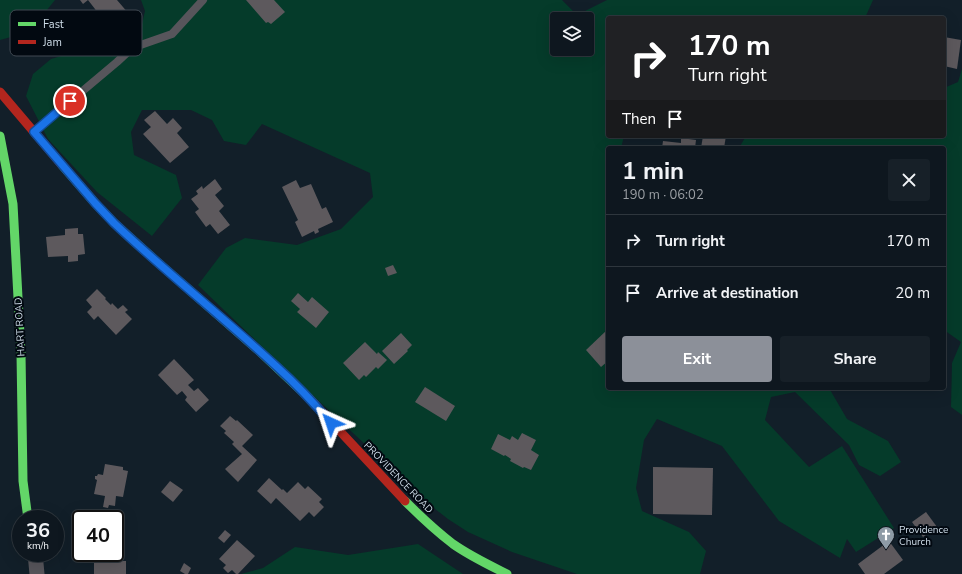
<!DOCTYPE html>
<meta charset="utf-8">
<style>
:root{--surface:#0e171f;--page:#172028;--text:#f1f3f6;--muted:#9b9fa4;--line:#2e363d;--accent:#8c9099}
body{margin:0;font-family:"Nunito Sans",sans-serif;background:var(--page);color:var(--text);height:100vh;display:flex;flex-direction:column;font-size:15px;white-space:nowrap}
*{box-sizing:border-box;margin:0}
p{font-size:13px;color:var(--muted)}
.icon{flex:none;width:22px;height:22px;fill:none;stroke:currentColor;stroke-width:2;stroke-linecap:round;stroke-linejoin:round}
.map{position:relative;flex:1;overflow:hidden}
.panel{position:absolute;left:606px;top:146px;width:340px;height:244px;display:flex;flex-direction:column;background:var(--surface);border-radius:4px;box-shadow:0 4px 16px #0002,0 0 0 1px var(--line)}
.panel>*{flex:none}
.top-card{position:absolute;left:606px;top:16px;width:340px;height:122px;border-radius:4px;box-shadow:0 4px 16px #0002,0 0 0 1px var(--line);background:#202124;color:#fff;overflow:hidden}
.buttons{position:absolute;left:550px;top:12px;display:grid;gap:8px}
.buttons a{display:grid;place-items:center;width:44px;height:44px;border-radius:4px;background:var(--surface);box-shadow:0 4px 16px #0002,0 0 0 1px var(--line);font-size:20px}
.speed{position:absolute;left:12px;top:510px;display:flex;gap:8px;font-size:20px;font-weight:700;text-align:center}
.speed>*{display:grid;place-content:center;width:52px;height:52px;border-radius:50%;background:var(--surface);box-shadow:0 4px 16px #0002,0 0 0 1px var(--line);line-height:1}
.speed small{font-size:10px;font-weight:400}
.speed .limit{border:2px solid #111;border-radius:6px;background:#fff;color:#111}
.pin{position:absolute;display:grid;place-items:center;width:34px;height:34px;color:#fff;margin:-17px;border:2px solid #fff;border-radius:50%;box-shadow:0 1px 4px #0007}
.me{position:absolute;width:44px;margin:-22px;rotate:318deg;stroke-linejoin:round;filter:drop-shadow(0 0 3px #0008)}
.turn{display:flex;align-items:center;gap:14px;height:84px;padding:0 16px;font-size:18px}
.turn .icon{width:52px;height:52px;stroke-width:2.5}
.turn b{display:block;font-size:28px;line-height:34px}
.then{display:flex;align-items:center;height:38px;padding:0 16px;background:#0003;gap:8px;font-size:15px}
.round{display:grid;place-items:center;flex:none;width:42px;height:42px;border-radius:4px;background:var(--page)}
.head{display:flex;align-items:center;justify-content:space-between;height:68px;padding:0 16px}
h1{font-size:24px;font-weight:700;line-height:30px}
.button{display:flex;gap:8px;margin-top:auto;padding:8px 16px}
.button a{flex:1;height:46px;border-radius:4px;background:var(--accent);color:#fff;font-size:16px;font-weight:700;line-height:46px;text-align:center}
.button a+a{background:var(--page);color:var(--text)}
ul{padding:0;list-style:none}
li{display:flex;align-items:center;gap:12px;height:52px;padding:0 16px;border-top:1px solid var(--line)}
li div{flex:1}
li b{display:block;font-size:15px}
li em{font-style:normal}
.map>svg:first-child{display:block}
</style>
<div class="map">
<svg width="962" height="574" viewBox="0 0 962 574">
<rect width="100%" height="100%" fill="#121f29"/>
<g fill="#053b2a" fill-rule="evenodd">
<polygon points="0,0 55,0 29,32 0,40"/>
<path d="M141,0H562L577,15L607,0H873L865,18H608V136H624L621,148H608V388H829L847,419L888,441L901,462L880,476L859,465L849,445L795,392L771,397L765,420L809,467L842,446L894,528L856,552L847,539L840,558L779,521L722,446L657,419L644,440L636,488L642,511L689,532L706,551L700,574H577L512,552L468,532L448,519L430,505L307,390L198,285L226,248L245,238L297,245L341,229L373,197L370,173L262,124L246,145L224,141L212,120L191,110H142L131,132L134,155L176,175L182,198L152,236L97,192L48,139L26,96L33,74L51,59L140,33L145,11ZM557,19H587V49H557Z"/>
<polygon points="962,69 962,415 951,407 952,363 961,342 944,330 944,148 739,148 746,136 944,136 944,88 958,82"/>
<polygon points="418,544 463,574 241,574 263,568 295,547 348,555"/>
</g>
<g fill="#5d595d">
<polygon points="80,0 117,0 135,21 111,40 97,22 102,18 88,0 83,4"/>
<polygon points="246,0 274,0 285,12 271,24 268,22 266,23"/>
<polygon points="944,37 961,40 957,69 944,66"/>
<polygon points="155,111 167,124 173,118 182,128 177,133 189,147 170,163 143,134 151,127 144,120"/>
<polygon points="703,136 726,136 724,148 701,148"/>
<polygon points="681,138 696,140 695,148 662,148 663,141 681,143"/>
<polygon points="215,179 222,189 215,195 224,206 219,211 230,225 218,234 210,224 206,227 195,212 199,209 191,199 198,194 196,191 202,186 203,189"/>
<polygon points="296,180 300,188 311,184 322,209 326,207 333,222 318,229 319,232 315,234 314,231 302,237 295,222 298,220 282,187"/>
<polygon points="78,228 78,234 83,234 85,254 78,255 78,261 68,262 68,256 48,257 46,237 65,235 65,229"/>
<polygon points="393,265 397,273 388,276 385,268"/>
<polygon points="97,289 106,298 105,299 111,305 112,303 118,309 123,305 128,310 125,312 132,319 116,335 98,316 94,320 87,312 92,307 86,300"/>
<polygon points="298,293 308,302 312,297 329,312 316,328 297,312 300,309 291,301"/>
<polygon points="608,329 608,361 601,367 586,350"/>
<polygon points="401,333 412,345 407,350 408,351 394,364 382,351"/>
<polygon points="365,342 377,354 378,352 387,360 378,369 376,367 366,377 364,375 359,380 343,363"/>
<polygon points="174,359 194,380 188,385 194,391 198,388 209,400 196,412 185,400 187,397 182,391 177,395 158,375"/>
<polygon points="425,387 455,406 446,421 415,402"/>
<polygon points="230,416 236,421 237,420 253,435 242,446 257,460 238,482 225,469 242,454 232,444 234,442 224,433 226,431 220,426"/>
<polygon points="522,433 536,440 531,450 539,455 531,470 524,467 523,468 510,461 511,459 505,455 504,456 491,449 498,434 510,440 512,436 518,440"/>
<polygon points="105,464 123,467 123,470 128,471 123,497 116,496 115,506 109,505 108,508 103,507 105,496 94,494 97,480 95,479 95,476 97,476 98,474 103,475"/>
<polygon points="653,467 713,468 712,515 653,514"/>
<polygon points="269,478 282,490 283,489 287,493 298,482 305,489 308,486 322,499 319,502 324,507 314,517 309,512 300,521 276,498 271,504 257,491"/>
<polygon points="170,481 183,490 173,502 161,492"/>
<polygon points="926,512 937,527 923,537 912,522"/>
<polygon points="225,530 231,535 224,543 218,538"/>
<polygon points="237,540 255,556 238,574 236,574 232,570 228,573 223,568 226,565 219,559"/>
<polygon points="889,541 903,560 884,574 865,574 858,564"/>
<polygon points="94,553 114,553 114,561 126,561 126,574 94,574"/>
<polygon points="184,563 191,568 188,574 185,574 180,571"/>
</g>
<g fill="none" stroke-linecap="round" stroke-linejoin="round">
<polyline stroke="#57555b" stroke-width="8" points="35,131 117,62 132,48 172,34 203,0"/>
<polyline stroke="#57555b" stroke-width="15" points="35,553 37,574"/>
<g stroke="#63d668" stroke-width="9">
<polyline points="0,136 13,204 21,354 23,481 28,519"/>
<polyline points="62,165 95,203 114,223 155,260 257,349 309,398"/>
<path d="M405,501C420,516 436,531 453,544C470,556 489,565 507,574"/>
</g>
<g stroke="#b3261e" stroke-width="9">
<polyline points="0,92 62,165"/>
<polyline points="309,398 405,501"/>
</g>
</g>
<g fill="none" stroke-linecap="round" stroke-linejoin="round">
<defs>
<path id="route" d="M70,101L34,132L95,203L114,223C167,273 223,317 276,366C296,384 314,403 331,423"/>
</defs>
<use href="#route" stroke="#114b97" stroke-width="10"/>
<use href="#route" stroke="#1a73e8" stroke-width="7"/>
</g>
<defs>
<symbol id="church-pin" viewBox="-11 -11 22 30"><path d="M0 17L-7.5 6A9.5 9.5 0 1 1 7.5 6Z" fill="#8e9ba6" stroke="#020911"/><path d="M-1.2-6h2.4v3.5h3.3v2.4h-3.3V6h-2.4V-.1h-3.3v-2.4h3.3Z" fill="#fff"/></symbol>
</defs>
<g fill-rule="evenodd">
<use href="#church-pin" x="876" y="525" width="20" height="27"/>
</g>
<g text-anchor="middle" stroke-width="4" stroke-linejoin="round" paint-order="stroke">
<g font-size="10" fill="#d0deea" stroke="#020911">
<text transform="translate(19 327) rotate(-93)" y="4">HART ROAD</text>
<text transform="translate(399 477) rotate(46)" y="4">PROVIDENCE ROAD</text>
</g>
<g font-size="10" fill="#d0deea" stroke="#020911" text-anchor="start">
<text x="899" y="533">Providence<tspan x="899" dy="12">Church</tspan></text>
</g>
</g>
<rect x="10" y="10" width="132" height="46" rx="6" fill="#020911" stroke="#404952" stroke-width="1"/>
<rect x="18" y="22" width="18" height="4" fill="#63d668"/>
<rect x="18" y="40" width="18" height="4" fill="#b3261e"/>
<g font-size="11" fill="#d0deea">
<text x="43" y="28">Fast</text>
<text x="43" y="46">Jam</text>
</g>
</svg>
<div class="buttons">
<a><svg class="icon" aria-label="layers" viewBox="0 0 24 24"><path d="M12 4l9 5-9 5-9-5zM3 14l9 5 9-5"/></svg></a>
</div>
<div class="speed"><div>36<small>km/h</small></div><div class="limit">40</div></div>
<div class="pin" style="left:70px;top:101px;background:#d93025"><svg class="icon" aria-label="arrive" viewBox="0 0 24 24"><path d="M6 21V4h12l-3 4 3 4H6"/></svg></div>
<svg class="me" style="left:331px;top:423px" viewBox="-20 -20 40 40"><path d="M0-17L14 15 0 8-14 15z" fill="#1a73e8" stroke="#fff" stroke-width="4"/></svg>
<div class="top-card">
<div class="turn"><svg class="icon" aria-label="right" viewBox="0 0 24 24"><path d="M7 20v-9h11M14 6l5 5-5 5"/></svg><div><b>170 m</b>Turn right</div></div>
<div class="then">Then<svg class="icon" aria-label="arrive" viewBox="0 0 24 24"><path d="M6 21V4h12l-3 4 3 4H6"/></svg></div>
</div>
<section class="panel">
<div class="head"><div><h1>1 min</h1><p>190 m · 06:02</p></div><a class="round"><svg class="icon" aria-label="close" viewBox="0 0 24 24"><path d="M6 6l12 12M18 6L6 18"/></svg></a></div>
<ul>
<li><svg class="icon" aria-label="right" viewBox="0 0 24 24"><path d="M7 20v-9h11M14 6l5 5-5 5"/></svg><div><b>Turn right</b></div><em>170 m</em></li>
<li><svg class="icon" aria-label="arrive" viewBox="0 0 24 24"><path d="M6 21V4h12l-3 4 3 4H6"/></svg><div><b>Arrive at destination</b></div><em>20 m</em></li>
</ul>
<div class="button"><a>Exit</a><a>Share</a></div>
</section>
</div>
